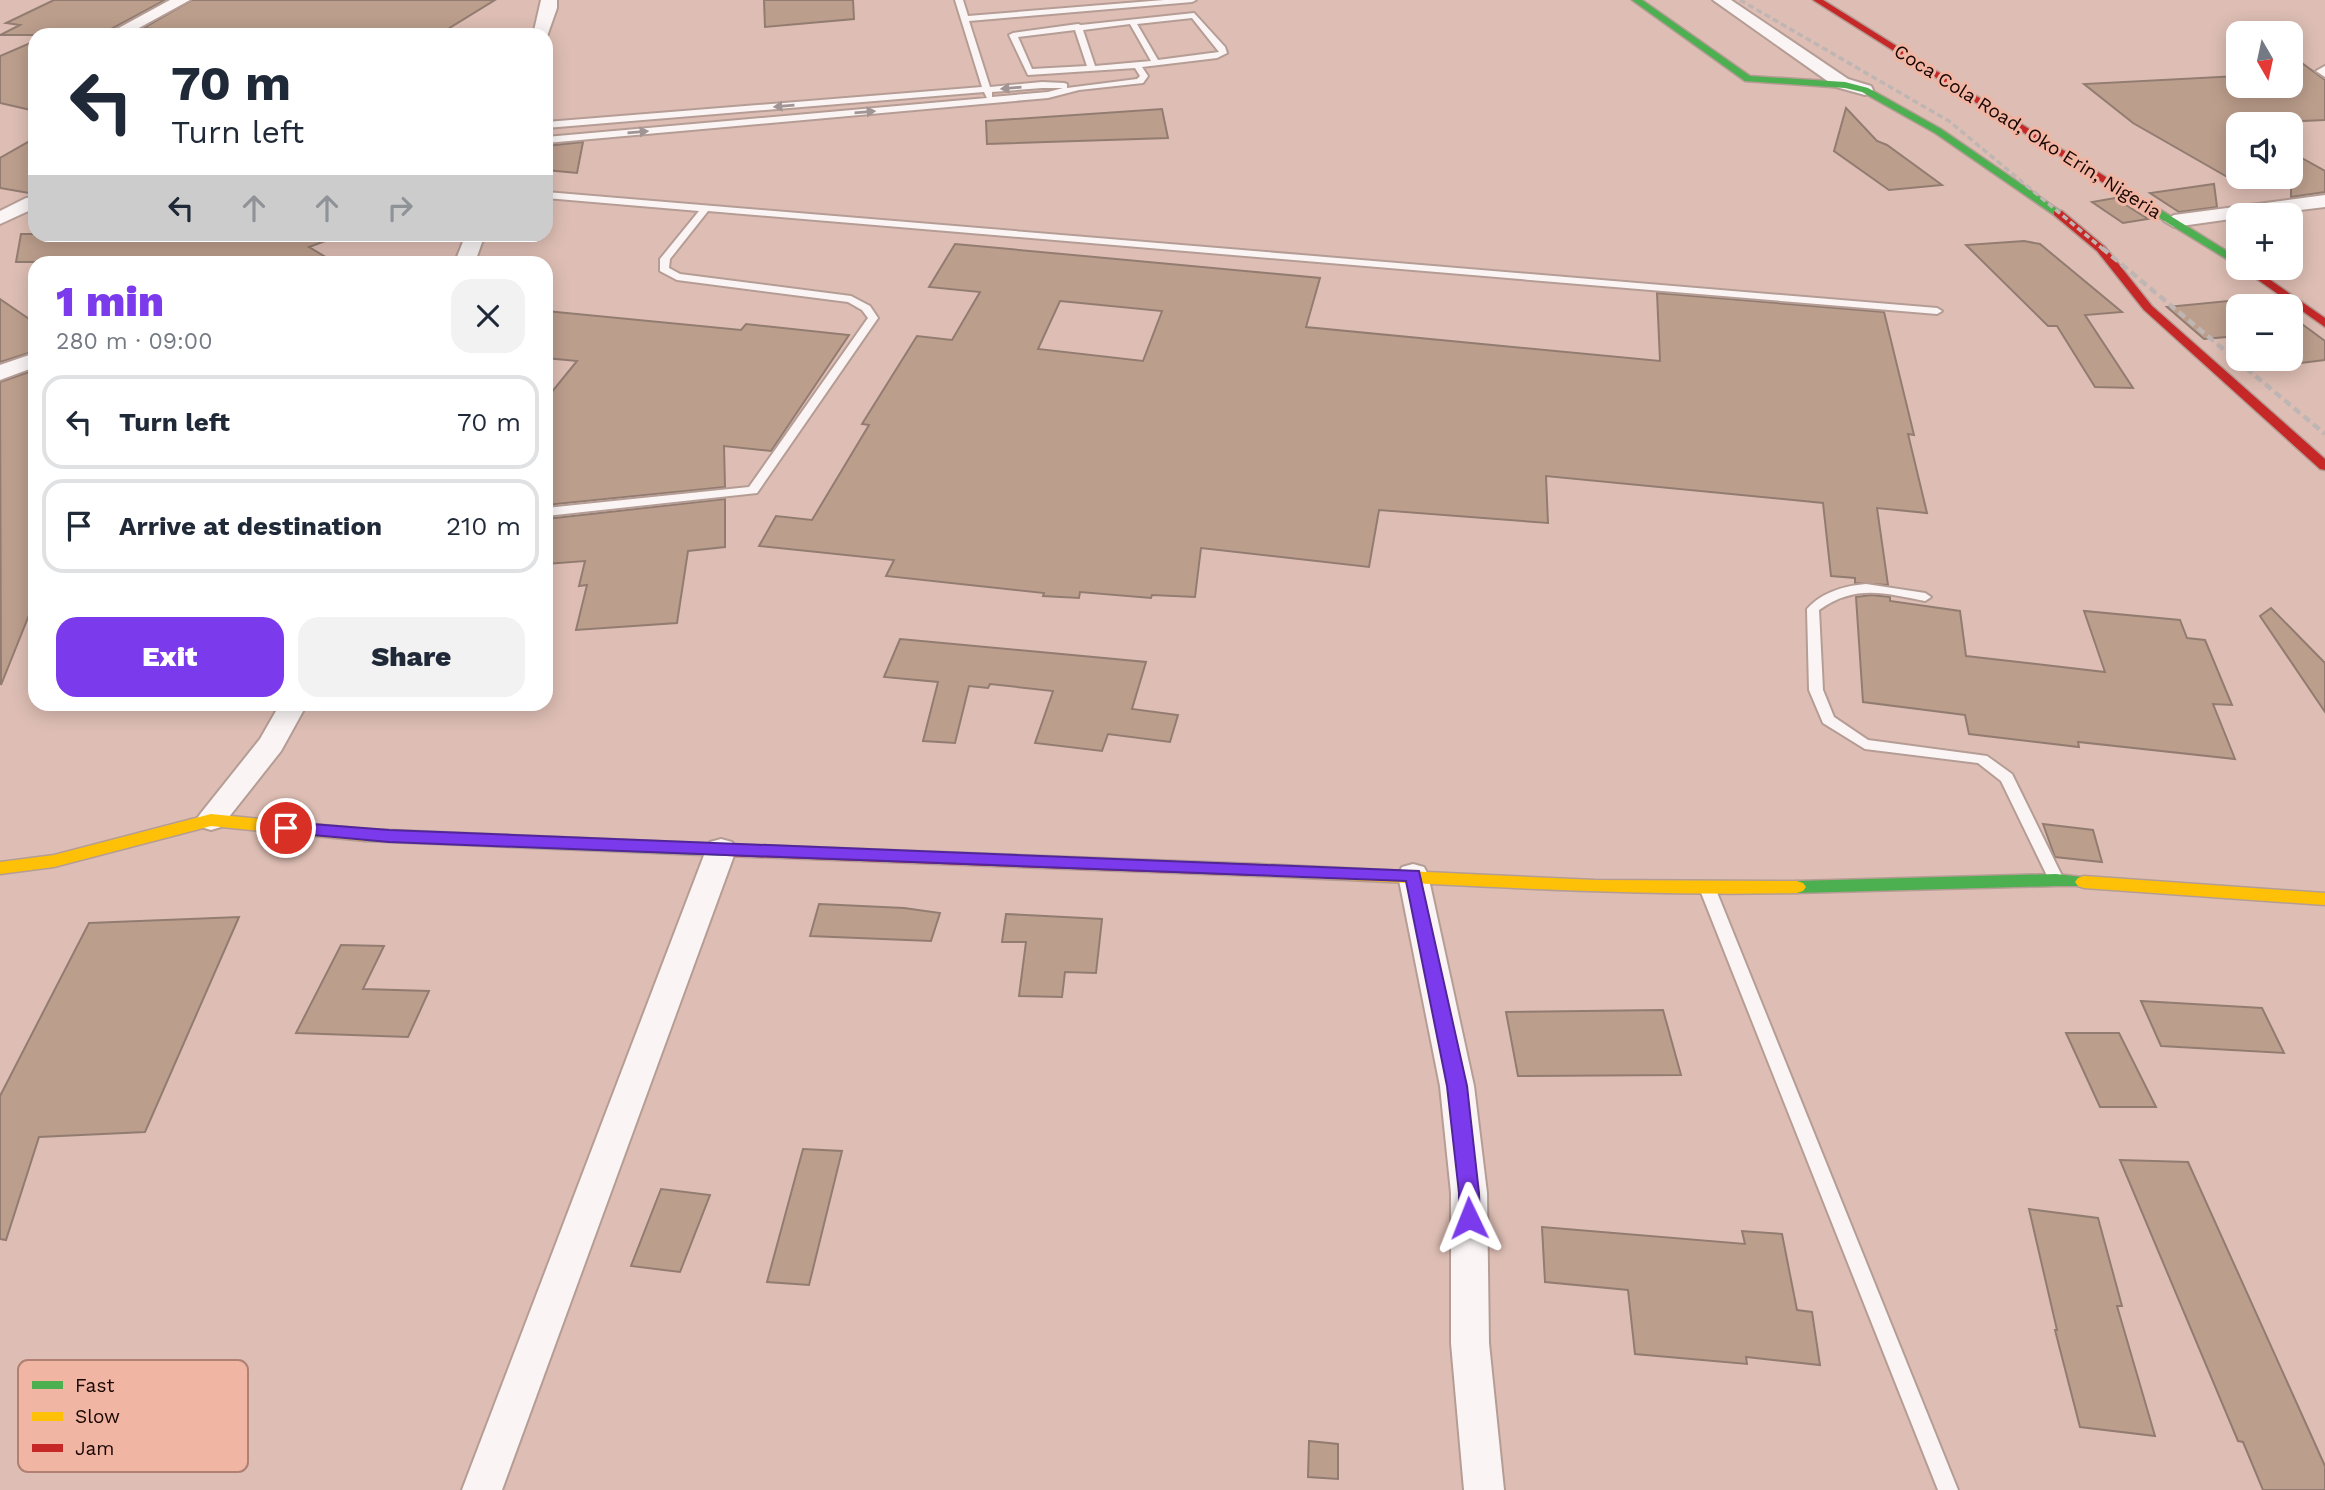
<!DOCTYPE html>
<meta charset="utf-8">
<style>
:root{--surface:#fff;--page:#f2f2f3;--text:#1f2937;--muted:#747a83;--line:#e0e1e3;--accent:#7c3aed}
body{margin:0;font-family:"Work Sans",sans-serif;background:var(--page);color:var(--text);height:100vh;display:flex;flex-direction:column;font-size:26px;white-space:nowrap}
*{box-sizing:border-box;margin:0}
p{font-size:23px;color:var(--muted)}
.icon{flex:none;width:38px;height:38px;fill:none;stroke:currentColor;stroke-width:2;stroke-linecap:round;stroke-linejoin:round}
.map{position:relative;flex:1;overflow:hidden}
.drawer{position:absolute;left:28px;top:256px;width:525px;height:455px;display:flex;flex-direction:column;background:var(--surface);border-radius:21px;box-shadow:0 4px 18px #0003}
.drawer>*{flex:none}
.banner{position:absolute;left:28px;top:28px;width:525px;height:214px;border-radius:21px;box-shadow:0 4px 18px #0003;background:#fff;color:var(--text);overflow:hidden}
.needle{width:46px;rotate:171deg}
.buttons{position:absolute;left:2226px;top:21px;display:grid;gap:14px}
.buttons a{display:grid;place-items:center;width:77px;height:77px;border-radius:14px;background:var(--surface);box-shadow:0 4px 18px #0003;font-size:35px}
.pin{position:absolute;display:grid;place-items:center;width:60px;height:60px;color:#fff;margin:-30px;border:4px solid #fff;border-radius:50%;box-shadow:0 2px 7px #0007}
.me{position:absolute;width:77px;margin:-38px;rotate:358deg;stroke-linejoin:round;filter:drop-shadow(0 0 5px #0008)}
.turn{display:flex;align-items:center;gap:24px;height:147px;padding:0 28px;font-size:32px}
.turn .icon{width:91px;height:91px;stroke-width:2.5}
.turn b{display:block;font-size:49px;line-height:60px}
.lanes{display:flex;align-items:center;height:66px;padding:0 28px;background:#0003;justify-content:center;gap:35px;direction:ltr}
.lanes .off{opacity:.35}
.round{display:grid;place-items:center;flex:none;width:74px;height:74px;border-radius:21px;background:var(--page)}
.headline{display:flex;align-items:center;justify-content:space-between;height:119px;padding:0 28px}
h1{font-size:42px;font-weight:800;line-height:52px;color:var(--accent)}
.cta{display:flex;gap:14px;margin-top:auto;padding:14px 28px}
.cta a{flex:1;height:80px;border-radius:21px;background:var(--accent);color:#fff;font-size:28px;font-weight:800;line-height:80px;text-align:center}
.cta a+a{background:var(--page);color:var(--text)}
ul{padding:0;list-style:none}
li{display:flex;align-items:center;gap:21px;height:94px;margin:0 14px 10px;padding:0 14px;border:4px solid var(--line);border-radius:21px}
li div{flex:1}
li b{display:block;font-size:26px}
li em{font-style:normal}
.map>svg:first-child{display:block}
</style>
<div class="map">
<svg width="2325" height="1490" viewBox="0 0 2325 1490">
<rect width="100%" height="100%" fill="#debeb4"/>
<g fill="#bc9e8c" stroke="#927c71" stroke-width="2" fill-rule="evenodd">
<polygon points="54,0 165,0 100,35 0,35 20,25 6,23"/>
<polygon points="192,0 495,0 438,35 216,35 144,28"/>
<polygon points="764,0 853,0 854,19 765,27"/>
<polygon points="35,41 35,111 0,103 0,56"/>
<polygon points="2291,55 2325,80 2325,120 2238,124 2238,183 2133,123 2084,84 2238,76 2238,86 2291,86"/>
<polygon points="1846,108 1877,141 1887,145 1942,185 1889,190 1834,151"/>
<polygon points="1162,109 1168,138 987,144 986,121"/>
<polygon points="35,138 35,194 0,188 0,158"/>
<polygon points="583,142 577,173 546,170 546,146"/>
<polygon points="2291,152 2325,171 2325,192 2291,197"/>
<polygon points="2214,184 2217,207 2179,212 2150,193"/>
<polygon points="2115,198 2148,219 2123,223 2092,202"/>
<polygon points="21,234 336,234 336,237 309,247 334,262 285,262 279,259 269,262 16,262"/>
<polygon points="2024,241 2040,244 2122,312 2085,315 2133,388 2095,387 2057,326 2048,326 1966,245"/>
<path d="M955,244L1320,278L1306,327L1660,361L1657,293L1884,312L1914,435L1908,434L1927,513L1877,508L1888,585L1855,583V578L1831,576L1823,503L1546,476L1548,523L1379,510L1369,567L1201,548L1195,597L1152,595L1151,598L1080,592L1079,598L1043,596L1044,593L886,576L894,560L759,546L776,516L812,520L869,425L862,424L917,336L952,340L980,292L929,287ZM1060,301L1162,311L1143,361L1038,349Z"/>
<polygon points="0,299 35,323 35,351 0,362"/>
<polygon points="2238,300 2238,336 2204,339 2167,307"/>
<polygon points="546,311 741,330 746,324 849,335 771,451 724,446 725,487 546,505 546,399 577,361 546,358"/>
<polygon points="2291,316 2325,341 2325,360 2301,363 2291,355"/>
<polygon points="35,370 35,600 1,685 0,382"/>
<polygon points="725,499 725,547 688,551 677,623 576,630 587,585 579,586 585,561 546,564 546,519"/>
<polygon points="1871,595 1890,597 1890,601 1960,611 1966,656 2105,672 2084,611 2180,620 2187,638 2205,640 2232,705 2213,704 2235,759 2078,742 2079,747 1969,734 1965,715 1863,702 1856,597"/>
<polygon points="2271,608 2325,663 2325,712 2260,616"/>
<polygon points="900,639 1146,662 1132,709 1178,715 1170,742 1108,734 1102,751 1035,743 1053,691 990,684 988,688 969,686 955,743 923,741 938,682 884,677"/>
<polygon points="2043,824 2093,830 2102,862 2055,857"/>
<polygon points="819,904 904,908 940,913 931,941 810,936"/>
<polygon points="1006,914 1102,919 1096,973 1065,972 1062,997 1019,996 1026,942 1002,942"/>
<polygon points="239,917 145,1132 39,1137 6,1240 0,1239 0,1096 89,923"/>
<polygon points="341,945 384,946 363,989 429,991 408,1037 296,1033"/>
<polygon points="2141,1001 2262,1008 2284,1053 2161,1046"/>
<polygon points="1663,1010 1681,1075 1518,1076 1506,1012"/>
<polygon points="2066,1033 2119,1033 2156,1107 2100,1107"/>
<polygon points="803,1149 842,1151 809,1285 767,1282"/>
<polygon points="2120,1160 2188,1162 2325,1466 2325,1490 2263,1490 2243,1442 2238,1441"/>
<polygon points="661,1189 710,1195 680,1272 631,1266"/>
<polygon points="2029,1209 2098,1218 2122,1306 2117,1306 2155,1436 2080,1427 2055,1330 2057,1330"/>
<polygon points="1542,1227 1745,1244 1742,1231 1782,1234 1797,1310 1812,1312 1820,1365 1746,1357 1747,1364 1635,1354 1628,1290 1545,1282"/>
<polygon points="1309,1441 1338,1444 1338,1479 1308,1477"/>
</g>
<g fill="none" stroke-linecap="round" stroke-linejoin="round">
<defs>
<g id="lane">
<path d="M955,0H963L968,16L1164,0H1196L1192,2L969,21L990,87L1042,82L1064,83L1067,84V88L1137,79L1140,76L1135,68L1028,75L1009,35L1013,33L1078,24L1081,25L1194,13L1225,47L1227,53L1217,58L1142,67L1148,76L1143,83L1079,90L1048,98L546,143V137L987,98L984,92L546,128V122L982,87ZM1192,18L1219,52L1158,60L1137,24ZM1130,24L1151,61L1095,66L1083,30ZM1075,30L1087,66L1032,69L1018,37ZM1042,88H1063L1048,92L992,97V92Z"/>
<polygon points="546,192 1937,308 1942,311 1937,314 708,211 670,259 669,268 680,274 851,296 870,306 878,318 757,493 546,516 546,508 749,487 868,318 862,310 848,302 677,280 660,271 660,259 699,211 546,198"/>
<path d="M1866,584L1925,593L1931,597L1925,601C1884,593 1856,584 1819,610L1823,690L1834,717L1868,740L1987,756L2012,774L2064,880L2061,884H2051L2001,781L1978,763L1865,749L1823,723L1809,690L1807,609C1822,592 1844,586 1866,584Z"/>
<polygon points="1708,884 1713,886 1716,890 1958,1490 1938,1490 1700,890 1703,886"/>
</g>
<g id="street">
<polygon points="170,0 190,0 126,35 106,35"/>
<polygon points="541,0 557,0 557,8 546,39 546,35 533,35"/>
<polygon points="1713,0 1731,0 1848,79 1871,86 1873,90 1865,95 1836,87"/>
<polygon points="2325,66 2325,77 2316,71"/>
<polygon points="2325,195 2325,207 2260,215 2238,215 2238,218 2174,227 2164,221 2174,215"/>
<polygon points="35,197 35,208 0,224 0,211 26,198"/>
<polygon points="466,234 485,234 475,262 455,262"/>
<polygon points="35,353 35,367 0,380 0,365"/>
<polygon points="280,704 307,704 281,751 221,827 211,830 201,827 196,820 201,813 260,739"/>
<polygon points="721,839 732,842 736,850 502,1490 462,1490 706,850 710,842"/>
<polygon points="1413,864 1424,867 1428,875 1474,1086 1487,1193 1489,1343 1504,1490 1464,1490 1451,1343 1451,1193 1440,1086 1398,875 1402,867"/>
</g>
<g id="fast">
<polygon points="1632,0 1642,0 1750,76 1845,82 1868,88 1941,129 2063,213 2054,215 1935,133 1862,92 1845,88 1745,81"/>
<polygon points="2140,202 2148,202 2238,258 2238,266 2140,206"/>
<polygon points="365,829 727,844 733,846 735,850 733,854 727,856 365,841 359,839 357,835 359,831"/>
<polygon points="2056,874 2090,878 2093,882 2090,886 2056,886 1797,893 1791,891 1788,887 1791,883 1797,881"/>
</g>
<g id="slow">
<polygon points="211,814 365,829 371,831 373,835 371,839 365,841 211,826 54,867 0,874 0,862 54,855"/>
<path d="M1258,864L1595,880L1797,881L1803,883L1806,887L1803,891L1797,893C1617,897 1438,883 1258,876L1252,874L1250,870L1252,866Z"/>
<polygon points="2084,876 2325,893 2325,905 2084,888 2078,886 2075,882 2078,878"/>
</g>
<g id="jam">
<polygon points="1813,0 1823,0 2149,204 2140,206"/>
<polygon points="2054,211 2062,211 2105,247 2152,306 2325,459 2325,470 2320,469 2144,310 2097,251 2054,215"/>
<polygon points="2241,268 2253,268 2325,318 2325,327"/>
<polygon points="727,844 1258,864 1264,866 1266,870 1264,874 1258,876 727,856 721,854 719,850 721,846"/>
</g>
</defs>
<use href="#lane" stroke="#b59d95" stroke-width="4"/>
<use href="#street" stroke="#b59d95" stroke-width="4"/>
<use href="#fast" stroke="#b59d95" stroke-width="3"/>
<use href="#slow" stroke="#b59d95" stroke-width="3"/>
<use href="#jam" stroke="#b59d95" stroke-width="3"/>
<use href="#lane" fill="#faf5f4" fill-rule="evenodd"/>
<use href="#street" fill="#faf5f4" fill-rule="evenodd"/>
<use href="#fast" fill="#4caf50" fill-rule="evenodd"/>
<use href="#slow" fill="#ffc107" fill-rule="evenodd"/>
<use href="#jam" fill="#c62828" fill-rule="evenodd"/>
<polyline stroke="#bfb6b3" stroke-width="3.5" stroke-dasharray="6 3.5" stroke-linecap="butt" points="1740,0 1949,121 2104,250"/>
<polyline stroke="#bfb6b3" stroke-width="4.5" stroke-dasharray="8 4.5" stroke-linecap="butt" points="2102,248 2325,434"/>
</g>
<defs><path id="oneway-solid" d="M-6-.8H1V-3.2L6.5 0L1 3.2V.8H-6Z" transform="scale(1.75)"/></defs>
<g fill="#a09594">
<use href="#oneway-solid" transform="translate(1011 88) rotate(175)"/>
<use href="#oneway-solid" transform="translate(784 106) rotate(175)"/>
<use href="#oneway-solid" transform="translate(865 112) rotate(-5)"/>
<use href="#oneway-solid" transform="translate(638 132) rotate(-5)"/>
</g>
<polygon fill="#7c3aed" stroke="#51269a" stroke-width="2" points="286,822 389,830 1419,871 1467,1086 1479,1193 1480,1218 1477,1225 1469,1227 1462,1225 1459,1218 1459,1193 1447,1086 1406,881 389,842 280,832 278,828"/>
<g text-anchor="middle" stroke-width="6" stroke-linejoin="round" paint-order="stroke">
<g font-size="19" fill="#190603" stroke="#f0b5a3">
<text transform="translate(2028 131) rotate(32)" y="7">Coca Cola Road, Oko Erin, Nigeria</text>
</g>
</g>
<rect x="18" y="1360" width="230" height="112" rx="10" fill="#f0b5a3" stroke="#b08073" stroke-width="2"/>
<rect x="32" y="1381" width="31" height="8" fill="#4caf50"/>
<rect x="32" y="1412" width="31" height="9" fill="#ffc107"/>
<rect x="32" y="1444" width="31" height="8" fill="#c62828"/>
<g font-size="19" fill="#190603">
<text x="75" y="1392">Fast</text>
<text x="75" y="1423">Slow</text>
<text x="75" y="1455">Jam</text>
</g>
</svg>
<div class="buttons">
<a><svg class="needle" viewBox="-14 -14 28 28"><path d="M0-13l5 13h-10z" fill="#e53935"/><path d="M0 13l5-13h-10z" fill="#747a83"/></svg></a>
<a><svg class="icon" aria-label="sound" viewBox="0 0 24 24"><path d="M4 9h4l5-4v14l-5-4H4zM17 9q2 3 0 6"/></svg></a>
<a>+</a>
<a>−</a>
</div>
<div class="pin" style="left:286px;top:828px;background:#d93025"><svg class="icon" aria-label="arrive" viewBox="0 0 24 24"><path d="M6 21V4h12l-3 4 3 4H6"/></svg></div>
<svg class="me" style="left:1469px;top:1218px" viewBox="-20 -20 40 40"><path d="M0-17L14 15 0 8-14 15z" fill="#7c3aed" stroke="#fff" stroke-width="4"/></svg>
<div class="banner">
<div class="turn"><svg class="icon" aria-label="left" viewBox="0 0 24 24"><path d="M17 20v-9H6M10 6l-5 5 5 5"/></svg><div><b>70 m</b>Turn left</div></div>
<div class="lanes"><svg class="icon" aria-label="left" viewBox="0 0 24 24"><path d="M17 20v-9H6M10 6l-5 5 5 5"/></svg><svg class="icon off" aria-label="ahead" viewBox="0 0 24 24"><path d="M12 20V5M6 11l6-6 6 6"/></svg><svg class="icon off" aria-label="ahead" viewBox="0 0 24 24"><path d="M12 20V5M6 11l6-6 6 6"/></svg><svg class="icon off" aria-label="right" viewBox="0 0 24 24"><path d="M7 20v-9h11M14 6l5 5-5 5"/></svg></div>
</div>
<section class="drawer">
<div class="headline"><div><h1>1 min</h1><p>280 m · 09:00</p></div><a class="round"><svg class="icon" aria-label="close" viewBox="0 0 24 24"><path d="M6 6l12 12M18 6L6 18"/></svg></a></div>
<ul>
<li><svg class="icon" aria-label="left" viewBox="0 0 24 24"><path d="M17 20v-9H6M10 6l-5 5 5 5"/></svg><div><b>Turn left</b></div><em>70 m</em></li>
<li><svg class="icon" aria-label="arrive" viewBox="0 0 24 24"><path d="M6 21V4h12l-3 4 3 4H6"/></svg><div><b>Arrive at destination</b></div><em>210 m</em></li>
</ul>
<div class="cta"><a>Exit</a><a>Share</a></div>
</section>
</div>
